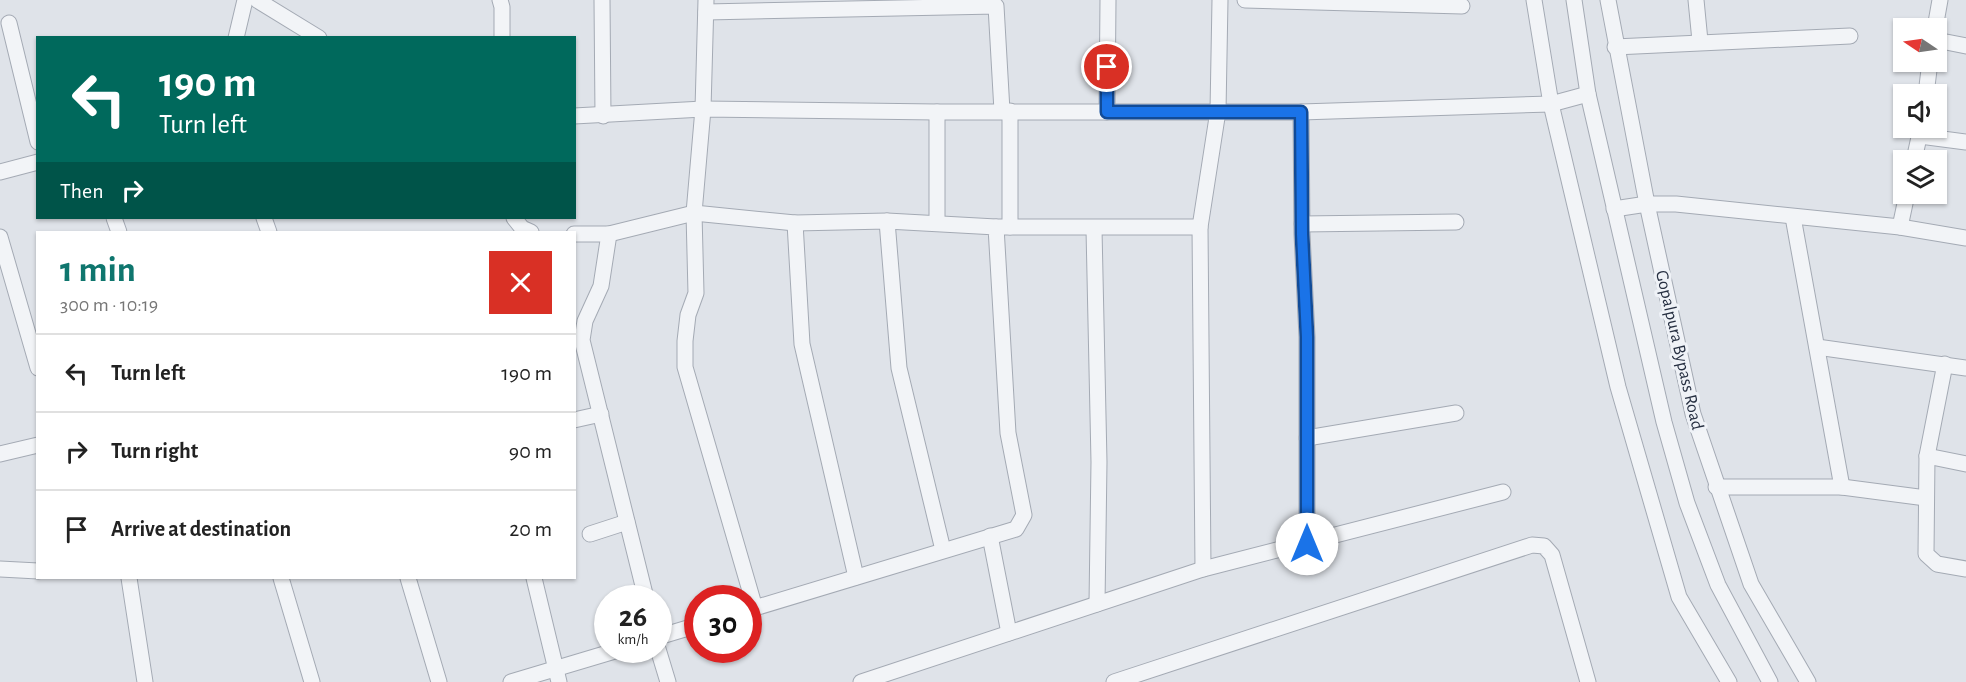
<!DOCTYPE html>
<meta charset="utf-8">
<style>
:root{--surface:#fff;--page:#f2f2f2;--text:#222;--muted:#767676;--line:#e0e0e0;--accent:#0f766e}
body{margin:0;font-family:"Alegreya Sans",sans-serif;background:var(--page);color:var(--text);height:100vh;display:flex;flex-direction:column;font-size:22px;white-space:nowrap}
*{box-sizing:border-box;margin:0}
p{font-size:20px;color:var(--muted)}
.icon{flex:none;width:33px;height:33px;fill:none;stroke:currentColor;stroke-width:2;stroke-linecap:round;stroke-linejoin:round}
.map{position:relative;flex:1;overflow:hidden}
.drawer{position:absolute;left:36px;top:231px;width:540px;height:348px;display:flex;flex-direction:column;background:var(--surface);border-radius:0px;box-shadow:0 2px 4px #0004}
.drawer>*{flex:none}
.top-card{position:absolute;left:36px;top:36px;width:540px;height:183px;border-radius:0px;box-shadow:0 2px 4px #0004;background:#00695c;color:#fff;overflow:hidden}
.needle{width:39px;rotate:283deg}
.controls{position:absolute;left:1893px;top:18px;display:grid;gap:12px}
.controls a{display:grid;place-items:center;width:54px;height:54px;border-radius:0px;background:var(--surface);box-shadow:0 2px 4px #0004;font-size:30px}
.speed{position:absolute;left:594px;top:585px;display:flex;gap:12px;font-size:30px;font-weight:700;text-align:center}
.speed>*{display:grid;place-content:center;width:78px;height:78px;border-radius:50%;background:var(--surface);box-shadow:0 2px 4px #0004;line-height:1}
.speed small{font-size:15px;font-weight:400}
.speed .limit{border:9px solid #d22;background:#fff;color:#111}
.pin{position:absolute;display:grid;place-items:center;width:51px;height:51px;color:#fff;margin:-26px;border:3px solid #fff;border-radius:50%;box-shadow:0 2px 6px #0007}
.me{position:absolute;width:66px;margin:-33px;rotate:0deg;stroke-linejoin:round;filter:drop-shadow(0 0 4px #0008)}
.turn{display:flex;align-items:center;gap:21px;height:126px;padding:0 24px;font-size:27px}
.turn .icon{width:78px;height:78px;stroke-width:2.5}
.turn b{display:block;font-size:42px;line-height:51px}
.then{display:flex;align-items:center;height:57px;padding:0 24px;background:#0003;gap:12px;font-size:22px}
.round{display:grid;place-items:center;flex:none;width:63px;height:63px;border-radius:0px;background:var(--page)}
.headline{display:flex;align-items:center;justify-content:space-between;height:102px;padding:0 24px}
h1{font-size:36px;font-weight:600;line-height:45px;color:var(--accent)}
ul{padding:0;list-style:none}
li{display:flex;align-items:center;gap:18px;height:78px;padding:0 24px;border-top:2px solid var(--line)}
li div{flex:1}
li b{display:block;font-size:22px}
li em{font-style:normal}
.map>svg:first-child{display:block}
</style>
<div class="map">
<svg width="1966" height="682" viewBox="0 0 1966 682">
<rect width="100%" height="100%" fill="#dfe3e9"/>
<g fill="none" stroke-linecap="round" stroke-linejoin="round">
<defs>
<g id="minor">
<polyline points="257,0 319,38"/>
<polyline points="500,0 502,7 502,38"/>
<polyline points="602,0 603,116"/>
<polyline points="706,0 703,109 694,213 696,293 688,315 685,341 685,367 755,608"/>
<polyline points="1245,0 1462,6"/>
<polyline points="1534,0 1551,104 1618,387 1679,597 1729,682"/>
<polyline points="1574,0 1588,94 1664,422 1687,503 1718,585 1770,682"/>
<polyline points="1608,0 1647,204 1693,414 1751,584 1808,682"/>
<polyline points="1696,0 1700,41"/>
<polyline points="706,12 996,6 1002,111"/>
<polyline points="9,23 38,142"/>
<polyline points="1935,28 1940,0"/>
<polyline points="236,38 245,0"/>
<polyline points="1936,40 1966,46"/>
<polyline points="1615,47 1850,36"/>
<polyline points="1926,94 1930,62"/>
<polyline points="937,112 937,223"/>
<polyline points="1107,112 1108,0"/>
<polyline points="1301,112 1302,234 1307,337 1307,544"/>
<polyline points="574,116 703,109 937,112 1301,112 1551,104 1588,94"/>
<polyline points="1920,136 1966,142"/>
<polyline points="1914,160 1921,128"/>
<polyline points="0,172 38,162"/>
<polyline points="1614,209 1647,204 1676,204 1900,227 1966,238"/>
<polyline points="1793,217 1842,487"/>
<polyline points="114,218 119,232"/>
<polyline points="264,218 269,232"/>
<polyline points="514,218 522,228 531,232"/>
<polyline points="887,221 899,368 943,550"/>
<polyline points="795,223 802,344 856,577"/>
<polyline points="1302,224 1456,222"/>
<polyline points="996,227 1200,227 1203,569"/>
<polyline points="1010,227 1010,111"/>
<polyline points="1200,227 1218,111 1220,0"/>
<polyline points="1900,227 1907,194"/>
<polyline points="1094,229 1099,462 1097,604"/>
<polyline points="574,234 609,234 694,213 795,223 887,221 996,227 1008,433 1024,515 1016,529 748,610"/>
<polyline points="609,234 601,286 585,321 582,340 646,598"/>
<polyline points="0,237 38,368"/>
<polyline points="1817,347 1966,368"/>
<polyline points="1945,364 1927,456 1926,554 1937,564 1966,569"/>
<polyline points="574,420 601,414"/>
<polyline points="1307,438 1456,413"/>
<polyline points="0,454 38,445"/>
<polyline points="1927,456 1966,464"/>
<polyline points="1716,487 1842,487 1926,498"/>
<polyline points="590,534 627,522"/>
<polyline points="990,536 1009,633"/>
<polyline points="0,569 38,571"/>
<polyline points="129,578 145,682"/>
<polyline points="281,578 312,682"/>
<polyline points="408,578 439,682"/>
<polyline points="534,578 559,682"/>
<polyline points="658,637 698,625"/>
<polyline points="658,649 668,682"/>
<polyline points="511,682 618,650"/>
<polyline points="861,682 1203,569 1503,492"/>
<polyline points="1114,682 1532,545 1544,546 1552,555 1588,682"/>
</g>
</defs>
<use href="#minor" stroke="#a4aab4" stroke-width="17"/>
<use href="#minor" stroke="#f2f4f7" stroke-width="15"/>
</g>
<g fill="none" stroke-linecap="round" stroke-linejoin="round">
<defs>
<polyline id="route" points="1107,67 1107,112 1301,112 1302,234 1307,337 1307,544"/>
</defs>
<use href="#route" stroke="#114b97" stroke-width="15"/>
<use href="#route" stroke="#1a73e8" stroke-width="10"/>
</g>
<g text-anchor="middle" stroke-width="6" stroke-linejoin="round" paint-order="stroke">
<g font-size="18" fill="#273042" stroke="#eff2f7">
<text transform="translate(1680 350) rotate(77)" y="6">Gopalpura Bypass Road</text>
</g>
</g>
</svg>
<div class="controls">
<a><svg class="needle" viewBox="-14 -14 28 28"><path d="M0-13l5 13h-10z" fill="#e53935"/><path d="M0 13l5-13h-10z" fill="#767676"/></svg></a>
<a><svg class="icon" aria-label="sound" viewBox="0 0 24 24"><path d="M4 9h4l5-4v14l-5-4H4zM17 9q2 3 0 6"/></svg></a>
<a><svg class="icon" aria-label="layers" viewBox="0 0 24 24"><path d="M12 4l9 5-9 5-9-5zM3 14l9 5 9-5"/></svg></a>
</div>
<div class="speed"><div>26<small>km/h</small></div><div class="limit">30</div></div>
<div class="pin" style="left:1107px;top:67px;background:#d93025"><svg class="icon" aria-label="arrive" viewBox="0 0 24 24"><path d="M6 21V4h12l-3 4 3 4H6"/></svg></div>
<svg class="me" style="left:1307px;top:544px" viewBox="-20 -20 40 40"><circle r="19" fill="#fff"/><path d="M0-13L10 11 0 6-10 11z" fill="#1a73e8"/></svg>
<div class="top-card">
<div class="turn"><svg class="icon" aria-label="left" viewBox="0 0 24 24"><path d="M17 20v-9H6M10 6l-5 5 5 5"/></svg><div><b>190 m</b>Turn left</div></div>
<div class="then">Then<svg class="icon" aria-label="right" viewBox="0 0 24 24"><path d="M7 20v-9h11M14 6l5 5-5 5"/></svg></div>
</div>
<section class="drawer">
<div class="headline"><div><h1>1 min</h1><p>300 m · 10:19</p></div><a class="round" style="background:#d93025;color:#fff"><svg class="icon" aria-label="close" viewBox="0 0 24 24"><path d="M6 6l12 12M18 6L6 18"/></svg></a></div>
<ul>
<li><svg class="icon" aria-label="left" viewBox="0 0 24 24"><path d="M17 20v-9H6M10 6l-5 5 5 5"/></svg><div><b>Turn left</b></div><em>190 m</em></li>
<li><svg class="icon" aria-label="right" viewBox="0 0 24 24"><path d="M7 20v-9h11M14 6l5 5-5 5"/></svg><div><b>Turn right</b></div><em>90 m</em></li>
<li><svg class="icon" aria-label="arrive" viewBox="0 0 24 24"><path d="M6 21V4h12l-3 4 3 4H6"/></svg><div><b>Arrive at destination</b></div><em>20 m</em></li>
</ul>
</section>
</div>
